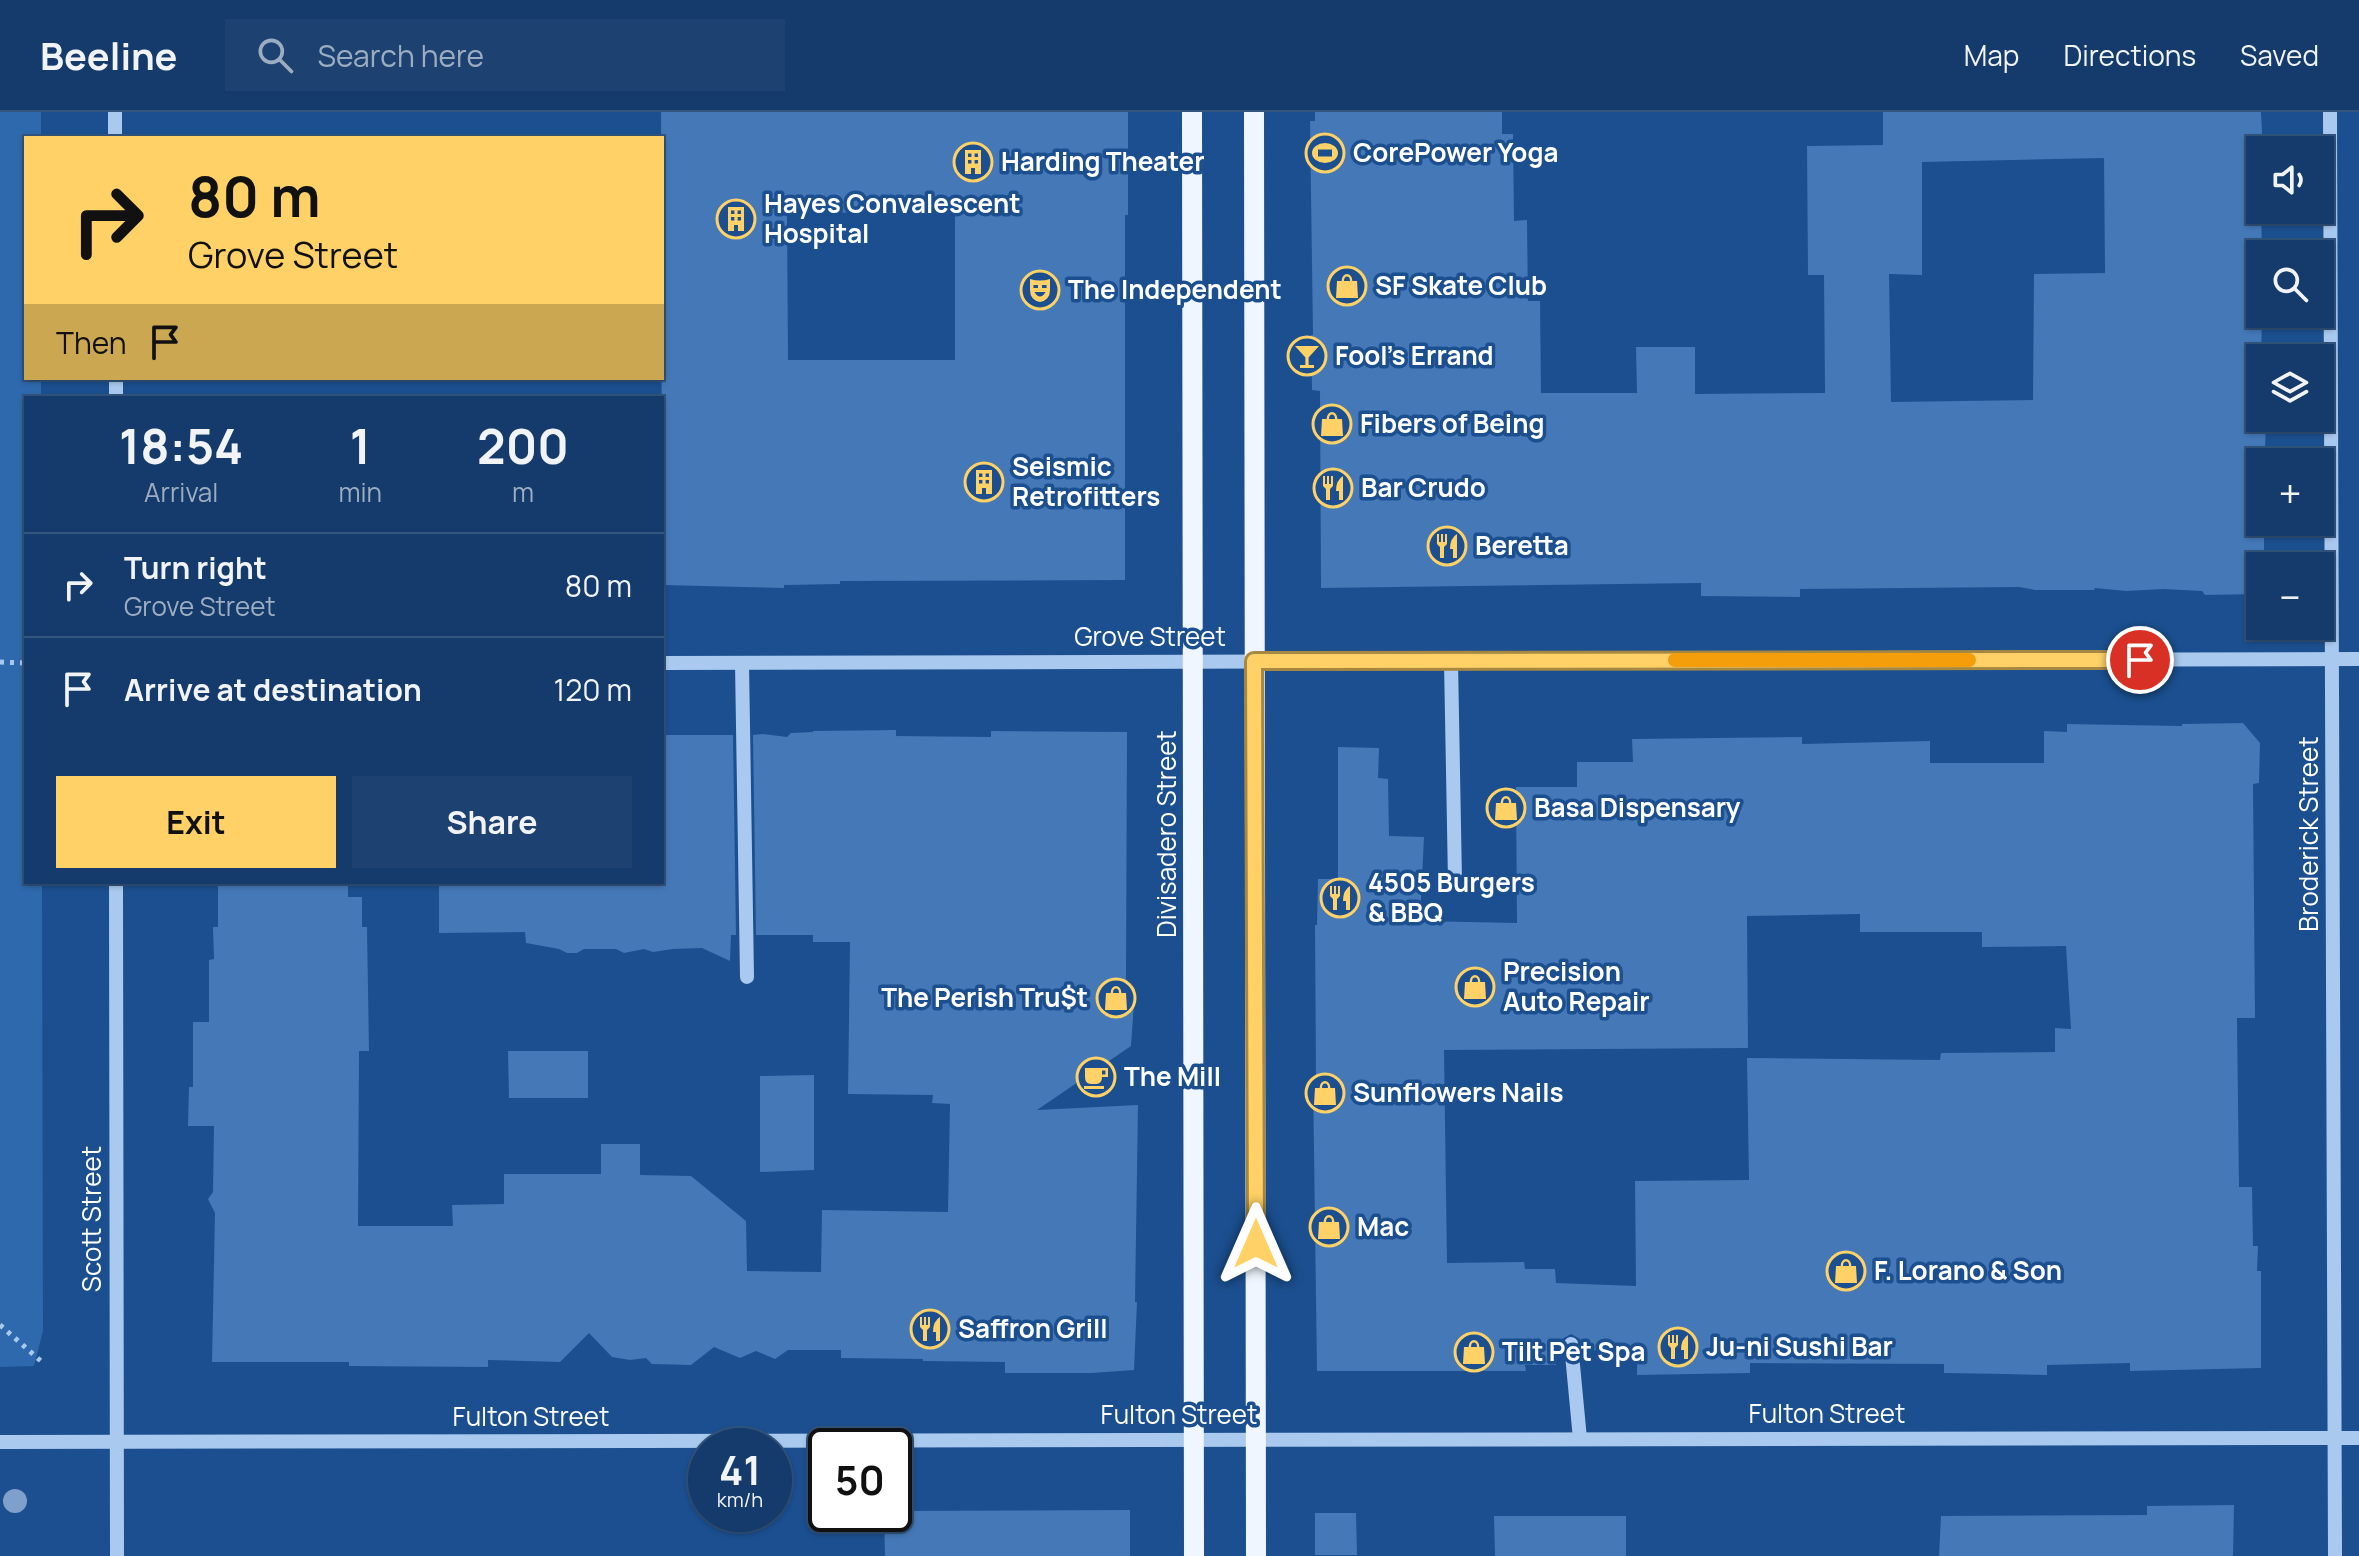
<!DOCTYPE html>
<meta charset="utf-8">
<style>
:root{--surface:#143b6b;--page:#1d4271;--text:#f1f3f6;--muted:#9dadc1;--line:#33557e;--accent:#ffd166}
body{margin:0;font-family:Manrope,sans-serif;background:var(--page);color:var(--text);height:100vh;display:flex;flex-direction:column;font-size:30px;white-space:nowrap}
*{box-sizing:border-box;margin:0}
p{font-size:26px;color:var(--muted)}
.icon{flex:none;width:44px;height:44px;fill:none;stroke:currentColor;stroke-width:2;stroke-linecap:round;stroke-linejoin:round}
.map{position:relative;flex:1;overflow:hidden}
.sheet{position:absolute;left:24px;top:284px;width:640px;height:488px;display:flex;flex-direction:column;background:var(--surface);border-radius:0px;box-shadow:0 2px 6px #0004,0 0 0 2px var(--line)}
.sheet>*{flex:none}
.hud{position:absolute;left:24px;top:24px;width:640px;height:244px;border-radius:0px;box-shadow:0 2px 6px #0004,0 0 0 2px var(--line);background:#ffd166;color:#111;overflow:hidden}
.tools{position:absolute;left:2246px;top:24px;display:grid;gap:16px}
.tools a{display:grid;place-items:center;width:88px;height:88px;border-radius:0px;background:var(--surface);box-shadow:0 2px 6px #0004,0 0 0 2px var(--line);font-size:40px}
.speed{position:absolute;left:688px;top:1316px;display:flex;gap:16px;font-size:40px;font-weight:700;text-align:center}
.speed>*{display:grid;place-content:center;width:104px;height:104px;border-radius:50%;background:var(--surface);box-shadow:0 2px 6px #0004,0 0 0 2px var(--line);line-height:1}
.speed small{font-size:20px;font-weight:400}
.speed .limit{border:4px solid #111;border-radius:12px;background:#fff;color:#111}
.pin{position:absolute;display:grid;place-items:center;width:68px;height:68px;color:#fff;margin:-34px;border:4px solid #fff;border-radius:50%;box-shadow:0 2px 8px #0007}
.me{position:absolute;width:88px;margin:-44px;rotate:0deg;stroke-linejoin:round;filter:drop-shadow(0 0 6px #0008)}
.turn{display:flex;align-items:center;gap:28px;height:168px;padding:0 32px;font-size:36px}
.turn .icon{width:104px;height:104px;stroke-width:2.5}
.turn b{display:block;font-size:56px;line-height:68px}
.then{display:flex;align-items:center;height:76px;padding:0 32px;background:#0003;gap:16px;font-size:30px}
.eta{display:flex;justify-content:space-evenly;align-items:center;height:136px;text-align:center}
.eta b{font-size:48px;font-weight:700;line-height:56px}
.cta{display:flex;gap:16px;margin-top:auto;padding:16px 32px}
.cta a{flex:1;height:92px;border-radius:0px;background:var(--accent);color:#111;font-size:32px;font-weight:700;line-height:92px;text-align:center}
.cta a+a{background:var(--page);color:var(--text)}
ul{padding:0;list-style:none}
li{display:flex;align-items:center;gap:24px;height:104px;padding:0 32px;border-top:2px solid var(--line)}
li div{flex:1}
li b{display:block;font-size:30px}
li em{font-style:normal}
header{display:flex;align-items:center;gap:48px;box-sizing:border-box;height:112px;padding:0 40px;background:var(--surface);border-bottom:2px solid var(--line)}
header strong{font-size:38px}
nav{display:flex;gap:44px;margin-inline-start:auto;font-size:28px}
.search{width:560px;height:72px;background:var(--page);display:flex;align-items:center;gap:20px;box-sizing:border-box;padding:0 28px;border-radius:0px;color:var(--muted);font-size:30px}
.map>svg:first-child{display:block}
</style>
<header>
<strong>Beeline</strong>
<div class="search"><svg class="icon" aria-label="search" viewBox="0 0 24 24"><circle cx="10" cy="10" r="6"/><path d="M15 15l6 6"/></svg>Search here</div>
<nav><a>Map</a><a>Directions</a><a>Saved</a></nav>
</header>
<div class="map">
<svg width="2359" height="1444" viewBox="0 0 2359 1444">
<rect width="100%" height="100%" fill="#1b4f8f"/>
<polygon fill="#2e69ad" points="0,0 41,0 41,26 26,26 26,266 41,266 41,286 26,286 26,770 42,770 43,1219 34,1254 0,1255"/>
<g fill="#4478b7" fill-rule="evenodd">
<path d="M661,0H1128V103H1125V468L840,469V472L784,473V476L662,473ZM787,100L955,102V248H788Z"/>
<path d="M1315,0H1502V22H1513L1514,109L1527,108L1528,189H1540L1541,281H1637L1636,235H1695V282L1825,281L1824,163H1808L1807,34L1883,33V0H2261L2263,38H2260L2262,142H2260V202H2262L2260,306H2266L2265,338L2270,341L2269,350H2260V410H2264V454H2260V482L2205,483L2202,479L2163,477L2126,479L2095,476L2094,478H2035L2019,475L1800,477V485L1701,484V471L1321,476L1320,279L1312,278L1311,223H1313L1310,9H1315ZM2104,46L2105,161L2034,162L2033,288L1891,290L1889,162L1922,163V50Z"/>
<path d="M2243,611L2260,631L2259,671L2253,672L2255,906H2237L2239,1075H2252L2253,1134H2258L2257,1159H2261V1256L2130,1259V1251L2047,1253V1263L2004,1262L1944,1261V1252L1750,1251V1261L1637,1263V1236L1582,1239L1580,1227L1571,1222L1562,1227V1240H1555L1556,1253H1525L1526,1259H1317L1313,966L1316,965L1315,813H1317L1318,767H1338V635L1379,636L1378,666L1388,667L1389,724L1424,725L1420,809L1517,811L1516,675H1577V650H1633L1632,627L1802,625V632L1930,629V651H2044V619L2067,620V612L2182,614V612ZM1860,802V820H1982V835L2066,834L2071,917L2055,916V940L1941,941L1940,948L1747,946L1749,1068L1635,1069L1636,1174L1556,1171L1555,1157H1525L1524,1150L1447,1151L1444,938L1748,936L1747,804Z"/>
<polygon points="896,618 896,624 991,625 991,619 1127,620 1126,867 1135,877 1131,934 1037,998 1138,993 1135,1190 1137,1190 1134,1258 1092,1261 1005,1261 1005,1250 923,1249 923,1247 841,1246 841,1238 788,1238 775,1247 756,1239 740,1246 714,1235 691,1253 652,1252 646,1246 630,1248 612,1245 589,1221 560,1250 488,1248 488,1255 349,1254 349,1250 212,1250 215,1101 208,1087 213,1080 214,1014 188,1014 189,975 193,975 193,910 209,910 209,848 214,847 213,815 218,815 218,770 348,770 348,785 362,785 362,815 367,815 369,939 359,939 358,1114 453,1114 452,1093 504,1092 504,1062 601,1062 601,1032 640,1032 640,1063 691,1064 746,1109 747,1159 821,1160 822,1098 948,1100 950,992 932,991 933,983 848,982 850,830 813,830 813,823 756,823 753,623 763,622 787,625 791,621 813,620 813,619"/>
<polygon points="662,623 733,623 736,823 731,823 730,849 702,836 673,837 653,840 644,837 624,841 616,837 584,837 577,841 567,841 559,837 526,831 525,820 439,821 439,770 662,770"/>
<polygon points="508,939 588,939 588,986 509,986"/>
<polygon points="814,963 814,1058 760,1060 760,964"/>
<polygon points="2234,1393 2233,1444 1939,1444 1941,1404 2147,1403 2147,1394"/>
<polygon points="1130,1398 1130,1444 885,1444 884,1402 894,1402 894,1399"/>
<polygon points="1315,1401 1356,1401 1357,1443 1315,1443"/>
<polygon points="1494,1404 1626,1404 1626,1444 1495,1444"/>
</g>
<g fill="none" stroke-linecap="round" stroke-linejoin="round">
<g stroke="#a9c9ee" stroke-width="5" stroke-dasharray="4 6" stroke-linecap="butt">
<polyline points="0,550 26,551"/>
<polyline points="0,1213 42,1250"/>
</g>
<g stroke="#a9c9ee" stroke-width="14">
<polyline points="115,0 115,26"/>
<polyline points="2330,0 2335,1444"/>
<polyline points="116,266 116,286"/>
<polyline points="1451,549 1455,769"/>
<polyline points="662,551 2359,547"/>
<polyline points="742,551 747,865"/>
<polyline points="116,770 117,1444"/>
<polyline points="1571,1232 1580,1327"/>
<polyline points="0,1330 2359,1326"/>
</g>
<g stroke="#f0f6ff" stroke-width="20">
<polyline points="1192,0 1194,1444"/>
<polyline points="1254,0 1256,1444"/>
</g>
</g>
<circle fill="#7ea0ca" cx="15" cy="1389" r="12"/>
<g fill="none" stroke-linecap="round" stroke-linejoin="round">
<defs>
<polyline id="route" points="1256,1132 1254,549 2140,548"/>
</defs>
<use href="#route" stroke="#a68842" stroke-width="20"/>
<use href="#route" stroke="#ffd166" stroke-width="14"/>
<polyline stroke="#f59e0b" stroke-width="14" points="1675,548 1969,548"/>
</g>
<defs>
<symbol id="stadium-ring" viewBox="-11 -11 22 22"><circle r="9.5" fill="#1b4f8f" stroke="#ffd166" stroke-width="1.5"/><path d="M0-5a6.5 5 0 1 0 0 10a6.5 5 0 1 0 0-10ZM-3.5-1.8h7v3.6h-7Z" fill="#ffd166"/></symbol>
<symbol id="building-ring" viewBox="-11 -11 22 22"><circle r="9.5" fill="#1b4f8f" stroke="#ffd166" stroke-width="1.5"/><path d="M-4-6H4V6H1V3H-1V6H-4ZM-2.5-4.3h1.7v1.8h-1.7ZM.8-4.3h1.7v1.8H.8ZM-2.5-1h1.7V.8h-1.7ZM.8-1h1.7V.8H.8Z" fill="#ffd166"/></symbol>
<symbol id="shop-ring" viewBox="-11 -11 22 22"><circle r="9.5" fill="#1b4f8f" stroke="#ffd166" stroke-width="1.5"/><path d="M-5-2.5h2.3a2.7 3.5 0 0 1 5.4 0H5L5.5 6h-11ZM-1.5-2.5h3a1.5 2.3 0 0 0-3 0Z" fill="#ffd166"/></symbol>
<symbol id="theatre-ring" viewBox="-11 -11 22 22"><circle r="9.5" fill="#1b4f8f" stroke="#ffd166" stroke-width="1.5"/><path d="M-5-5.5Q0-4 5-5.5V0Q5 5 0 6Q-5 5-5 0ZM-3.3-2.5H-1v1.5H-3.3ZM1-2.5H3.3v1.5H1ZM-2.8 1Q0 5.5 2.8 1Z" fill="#ffd166"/></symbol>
<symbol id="bar-ring" viewBox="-11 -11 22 22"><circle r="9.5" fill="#1b4f8f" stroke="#ffd166" stroke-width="1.5"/><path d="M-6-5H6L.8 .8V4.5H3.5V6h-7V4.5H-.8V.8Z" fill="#ffd166"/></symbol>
<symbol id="restaurant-ring" viewBox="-11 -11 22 22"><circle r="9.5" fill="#1b4f8f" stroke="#ffd166" stroke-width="1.5"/><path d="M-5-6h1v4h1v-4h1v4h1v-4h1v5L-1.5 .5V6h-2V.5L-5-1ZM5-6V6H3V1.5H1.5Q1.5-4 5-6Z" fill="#ffd166"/></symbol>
<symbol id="cafe-ring" viewBox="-11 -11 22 22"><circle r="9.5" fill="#1b4f8f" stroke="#ffd166" stroke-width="1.5"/><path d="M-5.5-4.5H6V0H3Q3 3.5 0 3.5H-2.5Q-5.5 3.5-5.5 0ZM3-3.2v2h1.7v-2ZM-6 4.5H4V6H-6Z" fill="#ffd166"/></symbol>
</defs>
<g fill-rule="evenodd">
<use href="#stadium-ring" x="1303" y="19" width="44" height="44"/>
<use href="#building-ring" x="951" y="28" width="44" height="44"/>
<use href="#building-ring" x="714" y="85" width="44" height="44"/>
<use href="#shop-ring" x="1325" y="152" width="44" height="44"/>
<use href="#theatre-ring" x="1018" y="156" width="44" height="44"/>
<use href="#bar-ring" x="1285" y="222" width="44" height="44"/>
<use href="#shop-ring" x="1310" y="290" width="44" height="44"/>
<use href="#building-ring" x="962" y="348" width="44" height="44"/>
<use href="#restaurant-ring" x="1311" y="354" width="44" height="44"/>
<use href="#restaurant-ring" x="1425" y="412" width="44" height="44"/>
<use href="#shop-ring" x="1484" y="674" width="44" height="44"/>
<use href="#restaurant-ring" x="1318" y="764" width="44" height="44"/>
<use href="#shop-ring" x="1453" y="853" width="44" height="44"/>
<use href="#shop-ring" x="1094" y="864" width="44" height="44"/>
<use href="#cafe-ring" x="1074" y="943" width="44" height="44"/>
<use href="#shop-ring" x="1303" y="959" width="44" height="44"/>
<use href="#shop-ring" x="1307" y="1093" width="44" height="44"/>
<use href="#shop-ring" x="1824" y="1137" width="44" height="44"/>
<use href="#restaurant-ring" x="908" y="1195" width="44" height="44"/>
<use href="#restaurant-ring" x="1656" y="1213" width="44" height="44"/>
<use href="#shop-ring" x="1452" y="1218" width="44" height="44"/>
</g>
<g text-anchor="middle" stroke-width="7" stroke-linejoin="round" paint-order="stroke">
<g font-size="26" font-weight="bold" fill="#fff" stroke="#1b4f8f" text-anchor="start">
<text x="1353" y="50">CorePower Yoga</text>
<text x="1001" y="59">Harding Theater</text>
<text x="764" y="101">Hayes Convalescent<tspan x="764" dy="30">Hospital</tspan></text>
<text x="1375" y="183">SF Skate Club</text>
<text x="1068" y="187">The Independent</text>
<text x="1335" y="253">Fool's Errand</text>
<text x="1360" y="321">Fibers of Being</text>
<text x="1012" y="364">Seismic<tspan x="1012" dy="30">Retrofitters</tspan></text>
<text x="1361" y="385">Bar Crudo</text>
<text x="1475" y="443">Beretta</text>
<text x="1534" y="705">Basa Dispensary</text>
<text x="1368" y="780">4505 Burgers<tspan x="1368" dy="30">&amp; BBQ</tspan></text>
<text x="1503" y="869">Precision<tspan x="1503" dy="30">Auto Repair</tspan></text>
<text x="1088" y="895" text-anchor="end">The Perish Tru$t</text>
<text x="1124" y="974">The Mill</text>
<text x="1353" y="990">Sunflowers Nails</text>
<text x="1357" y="1124">Mac</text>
<text x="1874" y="1168">F. Lorano &amp; Son</text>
<text x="958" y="1226">Saffron Grill</text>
<text x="1706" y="1244">Ju-ni Sushi Bar</text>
<text x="1502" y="1249">Tilt Pet Spa</text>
</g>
<g font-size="26" fill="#fff" stroke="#1b4f8f">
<text x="1150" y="534">Grove Street</text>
<text transform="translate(1167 722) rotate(-90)" y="9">Divisadero Street</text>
<text transform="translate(2309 722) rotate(-90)" y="9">Broderick Street</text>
<text transform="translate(92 1107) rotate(-90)" y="9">Scott Street</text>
<text x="1827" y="1311">Fulton Street</text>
<text x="1179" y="1312">Fulton Street</text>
<text x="531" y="1314">Fulton Street</text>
</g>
</g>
</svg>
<div class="tools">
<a><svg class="icon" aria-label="sound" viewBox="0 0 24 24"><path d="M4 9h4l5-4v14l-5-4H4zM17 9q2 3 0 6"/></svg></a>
<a><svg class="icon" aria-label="search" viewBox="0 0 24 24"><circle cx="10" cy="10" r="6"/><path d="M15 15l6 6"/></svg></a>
<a><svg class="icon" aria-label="layers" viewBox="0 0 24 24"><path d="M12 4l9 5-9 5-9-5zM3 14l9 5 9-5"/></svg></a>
<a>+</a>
<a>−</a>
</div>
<div class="speed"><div>41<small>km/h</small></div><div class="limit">50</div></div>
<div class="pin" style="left:2140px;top:548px;background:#d93025"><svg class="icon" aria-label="arrive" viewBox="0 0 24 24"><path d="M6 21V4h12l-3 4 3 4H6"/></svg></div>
<svg class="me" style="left:1256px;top:1132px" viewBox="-20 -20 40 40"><path d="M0-17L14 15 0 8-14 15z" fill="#ffd166" stroke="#fff" stroke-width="4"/></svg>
<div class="hud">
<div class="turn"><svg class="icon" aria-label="right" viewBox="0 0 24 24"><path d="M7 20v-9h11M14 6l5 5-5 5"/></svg><div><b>80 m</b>Grove Street</div></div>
<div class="then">Then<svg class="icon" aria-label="arrive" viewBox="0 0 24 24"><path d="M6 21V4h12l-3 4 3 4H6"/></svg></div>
</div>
<section class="sheet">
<div class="eta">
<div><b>18:54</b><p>Arrival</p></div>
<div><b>1</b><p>min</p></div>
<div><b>200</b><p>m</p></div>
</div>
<ul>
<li><svg class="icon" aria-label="right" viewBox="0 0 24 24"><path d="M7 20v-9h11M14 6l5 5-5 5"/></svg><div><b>Turn right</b><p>Grove Street</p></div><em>80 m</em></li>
<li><svg class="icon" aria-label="arrive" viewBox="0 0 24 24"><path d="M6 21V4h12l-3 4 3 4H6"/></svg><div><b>Arrive at destination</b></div><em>120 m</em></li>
</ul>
<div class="cta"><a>Exit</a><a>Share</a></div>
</section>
</div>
